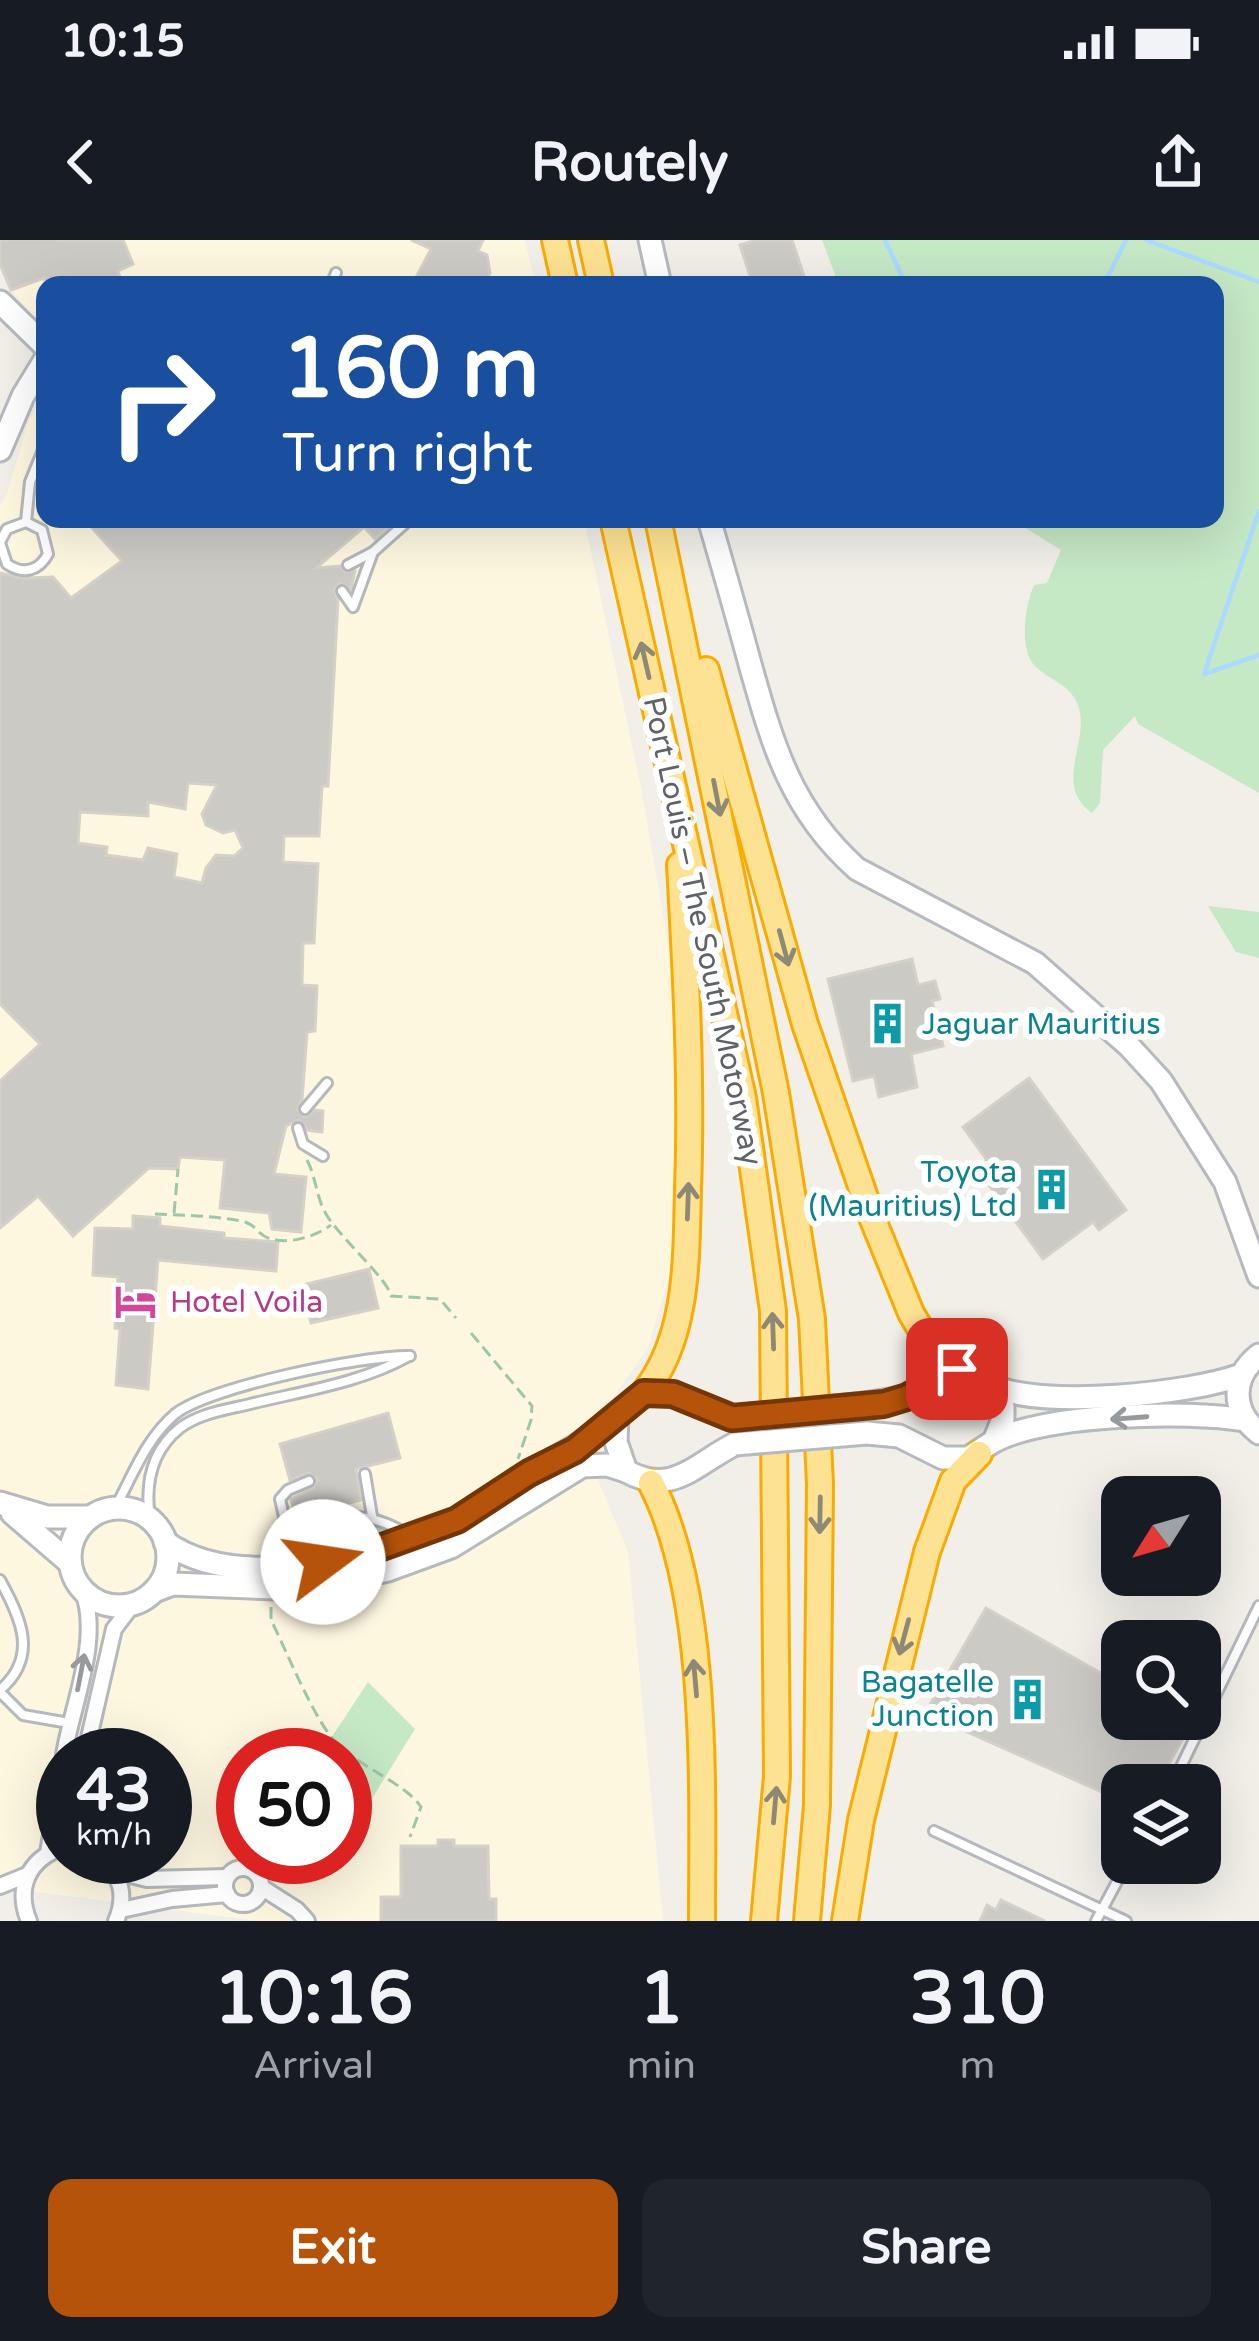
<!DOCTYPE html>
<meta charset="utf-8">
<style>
:root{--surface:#171b24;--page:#20242c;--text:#f1f3f6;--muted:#9ea1a6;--accent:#b45309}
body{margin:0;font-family:"Varela Round",sans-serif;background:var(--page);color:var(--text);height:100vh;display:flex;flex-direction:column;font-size:45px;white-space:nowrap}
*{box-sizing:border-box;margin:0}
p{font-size:39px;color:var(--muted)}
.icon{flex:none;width:66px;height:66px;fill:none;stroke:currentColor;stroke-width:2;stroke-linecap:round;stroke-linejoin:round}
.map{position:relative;height:1681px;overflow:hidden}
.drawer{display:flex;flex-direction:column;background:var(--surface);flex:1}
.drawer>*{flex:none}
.guide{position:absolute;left:36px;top:36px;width:1188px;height:252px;border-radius:24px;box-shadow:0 12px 48px #0002;background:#1a4fa0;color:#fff;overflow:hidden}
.needle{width:78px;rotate:233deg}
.fabs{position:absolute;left:1101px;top:1236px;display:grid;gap:24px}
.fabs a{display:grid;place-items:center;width:120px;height:120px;border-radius:24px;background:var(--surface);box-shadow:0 12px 48px #0002;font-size:60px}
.speed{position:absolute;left:36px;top:1488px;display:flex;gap:24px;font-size:60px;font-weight:700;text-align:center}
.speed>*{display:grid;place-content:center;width:156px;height:156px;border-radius:50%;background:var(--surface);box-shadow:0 12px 48px #0002;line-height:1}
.speed small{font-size:30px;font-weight:400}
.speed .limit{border:18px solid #d22;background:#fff;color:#111}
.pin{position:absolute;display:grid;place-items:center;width:102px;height:102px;color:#fff;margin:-51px;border-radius:24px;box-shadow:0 6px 18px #0006}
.me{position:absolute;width:132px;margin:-66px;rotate:76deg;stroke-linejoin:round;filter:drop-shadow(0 0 9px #0008)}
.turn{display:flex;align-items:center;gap:42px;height:252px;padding:0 48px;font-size:54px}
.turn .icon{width:156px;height:156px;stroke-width:2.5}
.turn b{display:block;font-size:84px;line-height:102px}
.eta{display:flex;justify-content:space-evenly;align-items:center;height:204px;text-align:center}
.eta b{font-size:72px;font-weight:800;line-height:84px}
.primary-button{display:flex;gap:24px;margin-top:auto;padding:24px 48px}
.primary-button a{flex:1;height:138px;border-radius:24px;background:var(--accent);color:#fff;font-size:48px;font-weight:800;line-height:138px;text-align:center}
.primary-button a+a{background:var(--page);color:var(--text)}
.status{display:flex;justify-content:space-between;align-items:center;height:84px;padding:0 60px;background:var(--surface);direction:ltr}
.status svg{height:33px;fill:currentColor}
header{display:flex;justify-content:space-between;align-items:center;height:156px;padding:0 48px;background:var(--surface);font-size:54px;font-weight:800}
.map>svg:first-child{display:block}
</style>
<div class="status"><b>10:15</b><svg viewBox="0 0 49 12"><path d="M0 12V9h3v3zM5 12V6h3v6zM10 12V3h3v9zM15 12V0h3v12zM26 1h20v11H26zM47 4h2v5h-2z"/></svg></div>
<header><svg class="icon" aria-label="back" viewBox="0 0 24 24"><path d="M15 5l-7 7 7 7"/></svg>Routely<svg class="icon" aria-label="share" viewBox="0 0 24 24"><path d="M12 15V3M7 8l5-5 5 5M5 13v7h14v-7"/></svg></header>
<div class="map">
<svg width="1259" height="1681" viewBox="0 0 1259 1681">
<rect width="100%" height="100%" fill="#f1efe8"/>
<g fill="#fef7e0" fill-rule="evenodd">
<polygon points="0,0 525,0 535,45 45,45 45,90 11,50 0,26"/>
<path d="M45,156V279H584L641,548L685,800L680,997L648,1108L582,1202L628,1312L663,1681H258L0,1647V265L7,254L29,179ZM63,1515H165V1617H63ZM243,1515H345V1617H243Z"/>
</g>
<g fill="#c5e8c5">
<path d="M822,0H1259V553L1138,484L1135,476L1103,510L1100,563L1092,573C1052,545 1091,501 1078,465C1070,444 1051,441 1036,427C1018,411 1025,365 1034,345L1047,343L1061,310L1013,280L930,283L929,279H1215V45H839Z"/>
<polygon points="1208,666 1259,672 1259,718 1236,712"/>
<polygon points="377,1286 387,1292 377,1302 280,1320 299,1305"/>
<polygon points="368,1442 415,1489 345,1602 345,1515 320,1515"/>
</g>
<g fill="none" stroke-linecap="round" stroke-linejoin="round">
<g stroke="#aadaff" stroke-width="4.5">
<polyline points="885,0 906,45"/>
<polyline points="1146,0 1259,42"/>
<polyline points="1104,45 1126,0"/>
<polyline points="1259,271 1204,434 1259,415"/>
</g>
</g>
<g fill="#cccac5" stroke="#d6d1c6" stroke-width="3" fill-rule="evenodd">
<polygon points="0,0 123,0 133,24 118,31 122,45 46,45 44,38 11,50 0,24"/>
<polygon points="411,0 483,0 478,11 487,15 490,33 484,45 412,45 431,9"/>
<polygon points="756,0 792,0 807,45 753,45 740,5"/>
<path d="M84,279H398L375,299L364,287L316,328L340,326L345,332L355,331L351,349L340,343L334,350L338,360L328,546H322L319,596H284L283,622L318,624L314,703H303L302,745L317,746L315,791L307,792L302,860L297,869L305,877L315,870L323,871L322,892L307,890L299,880L286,886L274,934L306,937L301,992L272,989L269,973L220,968L225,920L180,917L178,929L149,928L73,996L38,956L0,988V841L40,804L0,764V333L24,338L53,337L71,358L122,321ZM188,543L217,545L202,574L206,585L223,593L235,590L243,608L234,616L216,615L206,628L202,643L174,637L177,614L148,608L143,620L106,615L107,607L78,603L80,572L148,576V562L185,569Z"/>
<polygon points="912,719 918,745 935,741 940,759 932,761 943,806 911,814 917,847 879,857 874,836 853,841 828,739"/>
<polygon points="1029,838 1126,970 1099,990 1093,982 1043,1019 976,927 987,920 963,887"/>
<polygon points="133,976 160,978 160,986 224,993 224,998 278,1002 276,1031 158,1020 148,1149 116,1145 120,1089 115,1088 118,1037 93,1035 95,988 133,989"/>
<polygon points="369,1029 378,1068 311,1083 302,1045"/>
<polygon points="388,1173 400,1218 356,1229 361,1260 296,1277 291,1259 313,1248 317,1239 309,1233 290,1240 280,1204"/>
<polygon points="986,1368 1122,1445 1122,1479 1182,1479 1191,1484 1157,1545 1122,1545 1122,1561 925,1473"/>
<polygon points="438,1600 454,1600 454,1606 488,1606 489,1659 496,1659 496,1681 381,1681 381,1657 401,1657 401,1606 438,1606"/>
<polygon points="1001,1660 1045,1681 980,1681 987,1665 996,1670"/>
</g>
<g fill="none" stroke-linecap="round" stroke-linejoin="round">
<defs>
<g id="lane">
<polyline points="331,45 336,33"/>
<polyline points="26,282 30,242 45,205"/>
<path d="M0,302L7,289L26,282L42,290L48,314C39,331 23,335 7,324L0,303"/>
<polyline points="348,325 373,312 410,279"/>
<polyline points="342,351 353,367 373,312"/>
<polyline points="305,869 327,843"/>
<polyline points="298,888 303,904 323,916"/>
<polyline points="365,1234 372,1276"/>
<path d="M115,1268C133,1235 145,1200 175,1174C209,1147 364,1115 410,1116"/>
<path d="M150,1279C145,1245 151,1211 180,1188C200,1173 226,1170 250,1164C303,1151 361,1143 409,1116"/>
<polyline points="290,1303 280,1259 288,1250 309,1241"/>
<path d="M270,1322C316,1280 353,1259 410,1296"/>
<path d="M0,1340C21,1378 39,1417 0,1450"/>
<polyline points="0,1452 23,1475 69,1483"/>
<polyline points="1172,1545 1259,1366"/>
<polyline points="934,1591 1126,1681"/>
<polyline points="1096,1681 1127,1623"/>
</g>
<g id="street">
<path d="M64,1515C72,1465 102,1398 82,1349"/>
<polyline points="85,1515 114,1389 133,1364"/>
<polyline points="48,1613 63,1523"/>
<path d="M102,1617C121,1636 127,1656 116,1681"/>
<circle cx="243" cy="1646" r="18"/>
<polyline points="115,1631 147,1639 227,1637"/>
<polyline points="0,1646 27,1635"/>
<polyline points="261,1647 297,1670 307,1681"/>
<polyline points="121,1670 172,1659 227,1654"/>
<path d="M29,1681C15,1647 29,1619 63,1607"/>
</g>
<g id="secondary">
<polyline points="650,0 660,45"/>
<polyline points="0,62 45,106"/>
<polyline points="0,210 23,156 45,120"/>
<path d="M709,279C723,327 737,376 750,424C773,506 791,570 857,629L1035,723L1128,805L1161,841L1225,942L1259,1036"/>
<path d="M1259,1115C1231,1137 1231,1171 1259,1193"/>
<path d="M993,1146C1042,1169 1190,1154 1241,1135"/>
<polyline points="864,1164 907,1157 957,1129 969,1130 993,1146 1003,1167 1003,1179 994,1201 968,1218 943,1218 899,1196 867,1193"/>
<path d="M732,1178C684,1163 660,1132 617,1175L616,1202L626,1231C672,1257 695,1224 735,1204"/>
<path d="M994,1201C1048,1174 1185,1170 1245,1180"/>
<polyline points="0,1263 47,1277 90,1277"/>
<circle cx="119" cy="1317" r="49"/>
<polyline points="12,1273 70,1323"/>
<path d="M165,1302C239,1355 381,1317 456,1280C484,1267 507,1246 533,1231C564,1213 591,1200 617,1175"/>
<polyline points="154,1351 173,1344 275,1348 319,1345 388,1330 451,1307 582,1226 607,1225 626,1231"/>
</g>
<g id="highway">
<polyline points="555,0 565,45"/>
<polyline points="591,0 601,45"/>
<polyline points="613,279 743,858 773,1071 777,1536 764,1681"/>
<polyline points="658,279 776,853 812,1079 820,1244 817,1565 807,1681"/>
<polyline points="706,430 805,784 871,975 911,1073 924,1095 969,1130"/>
<path d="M644,1153C689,1096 686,1018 688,949C692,840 686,733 680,625"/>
<path d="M651,1243C710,1356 702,1553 702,1681"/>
<polyline points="845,1681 861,1580 927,1312 953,1241 979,1214"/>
</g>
</defs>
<use href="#lane" stroke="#b5b8bc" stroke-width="14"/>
<use href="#street" stroke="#b5b8bc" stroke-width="20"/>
<use href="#secondary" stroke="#b6babf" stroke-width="27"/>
<use href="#highway" stroke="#f9ab00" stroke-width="30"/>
<g stroke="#9cc7a9" stroke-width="3" stroke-dasharray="12 6" stroke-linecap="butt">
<path d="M307,920C316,937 316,957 326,974C339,997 388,1039 391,1056L440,1059L456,1078"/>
<polyline points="174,973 178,929"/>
<path d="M155,974C184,975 214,976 242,981C255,984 256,992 266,997C286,1006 315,997 331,985"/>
<polyline points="471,1093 532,1166 531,1180 518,1219"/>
<path d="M271,1367V1380C287,1412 311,1472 332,1498C353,1525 405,1542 421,1567L410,1597"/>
<polyline points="290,1499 331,1499"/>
</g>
<use href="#lane" stroke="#fff" stroke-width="8"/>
<use href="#street" stroke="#fff" stroke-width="14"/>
<use href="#secondary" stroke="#fff" stroke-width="21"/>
<use href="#highway" stroke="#fde293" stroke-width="24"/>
<defs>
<g id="secondary-bridge">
<polyline points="732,1178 864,1164"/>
<polyline points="735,1204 867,1193"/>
</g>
</defs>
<use href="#secondary-bridge" stroke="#b6babf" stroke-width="27" stroke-linecap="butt"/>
<use href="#secondary-bridge" stroke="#fff" stroke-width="21"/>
</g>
<defs><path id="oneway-shaft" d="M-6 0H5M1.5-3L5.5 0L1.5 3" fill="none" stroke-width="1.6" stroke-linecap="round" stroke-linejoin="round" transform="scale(3)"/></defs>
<g stroke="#8e8975">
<use href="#oneway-shaft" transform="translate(645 420) rotate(-103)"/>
<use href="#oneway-shaft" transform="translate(717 558) rotate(79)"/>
<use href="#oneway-shaft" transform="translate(784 708) rotate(75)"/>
<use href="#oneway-shaft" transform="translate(688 961) rotate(-88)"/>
<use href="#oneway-shaft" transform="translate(773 1091) rotate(-92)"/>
<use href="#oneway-shaft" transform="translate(820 1275) rotate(91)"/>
<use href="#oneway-shaft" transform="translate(904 1397) rotate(105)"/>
<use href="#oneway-shaft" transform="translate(695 1438) rotate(-95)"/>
<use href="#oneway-shaft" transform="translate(775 1565) rotate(-85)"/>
</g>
<g stroke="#979a9d">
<use href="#oneway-shaft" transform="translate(1129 1178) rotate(176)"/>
<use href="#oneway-shaft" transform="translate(81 1432) rotate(-79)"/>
</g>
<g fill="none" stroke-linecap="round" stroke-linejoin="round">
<defs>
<polyline id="route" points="323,1322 374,1310 457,1280 529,1233 575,1210 644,1153 673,1154 732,1178 884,1164 907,1157 957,1129"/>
</defs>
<use href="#route" stroke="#753606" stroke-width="30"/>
<use href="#route" stroke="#b45309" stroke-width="21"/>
</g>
<defs>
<symbol id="building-bare" viewBox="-9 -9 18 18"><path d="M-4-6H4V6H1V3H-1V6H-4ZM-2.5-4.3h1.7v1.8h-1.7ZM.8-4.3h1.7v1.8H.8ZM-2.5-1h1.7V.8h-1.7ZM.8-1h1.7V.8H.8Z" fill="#0f9aa8" stroke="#fff" stroke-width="2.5" paint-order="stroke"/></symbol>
<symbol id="hotel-bare" viewBox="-9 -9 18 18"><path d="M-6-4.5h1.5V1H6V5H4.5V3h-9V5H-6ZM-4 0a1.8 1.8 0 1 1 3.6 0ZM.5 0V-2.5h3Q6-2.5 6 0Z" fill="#d1479c" stroke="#fff" stroke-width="2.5" paint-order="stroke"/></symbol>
</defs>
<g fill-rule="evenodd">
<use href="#building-bare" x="858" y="754" width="59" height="59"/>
<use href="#building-bare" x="1022" y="920" width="59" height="59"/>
<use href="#hotel-bare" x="106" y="1032" width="59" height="59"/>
<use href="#building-bare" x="998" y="1430" width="59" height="59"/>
</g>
<g text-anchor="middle" stroke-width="12" stroke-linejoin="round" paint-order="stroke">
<g font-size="30" fill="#5f6368" stroke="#fff">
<text transform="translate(703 691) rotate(78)" y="10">Port Louis – The South Motorway</text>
</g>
<g font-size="30" fill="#0d838f" stroke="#fff" text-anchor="end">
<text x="922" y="794" text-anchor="start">Jaguar Mauritius</text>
<text x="1017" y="942">Toyota<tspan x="1017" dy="34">(Mauritius) Ltd</tspan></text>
<text x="994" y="1452">Bagatelle<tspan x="994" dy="34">Junction</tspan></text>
</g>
<g font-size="30" fill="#b23c85" stroke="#fff" text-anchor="start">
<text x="170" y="1072">Hotel Voila</text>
</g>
</g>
</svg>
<div class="fabs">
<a><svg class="needle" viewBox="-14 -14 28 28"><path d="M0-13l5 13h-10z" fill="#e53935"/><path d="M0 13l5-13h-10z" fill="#9ea1a6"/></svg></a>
<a><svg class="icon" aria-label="search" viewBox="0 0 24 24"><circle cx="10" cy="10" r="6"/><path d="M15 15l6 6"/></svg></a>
<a><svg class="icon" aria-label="layers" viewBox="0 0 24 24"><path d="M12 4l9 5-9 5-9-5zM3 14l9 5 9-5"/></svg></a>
</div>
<div class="speed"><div>43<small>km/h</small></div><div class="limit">50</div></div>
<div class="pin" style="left:957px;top:1129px;background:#d93025"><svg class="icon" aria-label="arrive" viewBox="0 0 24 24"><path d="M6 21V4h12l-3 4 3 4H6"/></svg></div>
<svg class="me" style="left:323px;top:1322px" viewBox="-20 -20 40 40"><circle r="19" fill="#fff"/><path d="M0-13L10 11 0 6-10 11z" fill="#b45309"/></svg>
<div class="guide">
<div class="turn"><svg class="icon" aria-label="right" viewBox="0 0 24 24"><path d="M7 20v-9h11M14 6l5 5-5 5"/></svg><div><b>160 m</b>Turn right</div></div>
</div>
</div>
<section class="drawer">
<div class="eta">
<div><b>10:16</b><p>Arrival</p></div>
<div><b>1</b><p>min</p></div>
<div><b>310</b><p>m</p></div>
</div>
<div class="primary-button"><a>Exit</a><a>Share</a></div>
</section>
